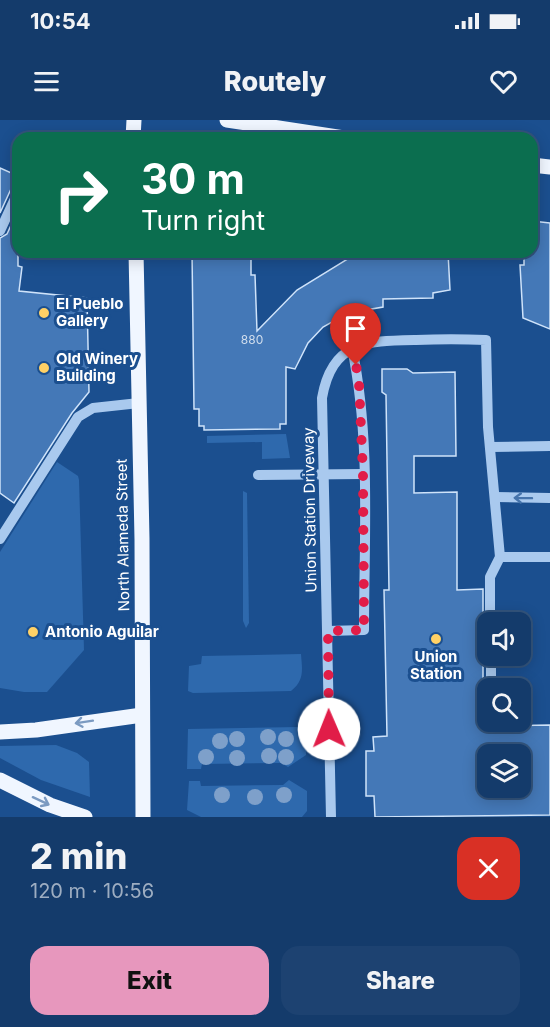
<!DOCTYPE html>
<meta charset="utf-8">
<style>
:root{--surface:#143b6b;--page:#1d4271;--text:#f1f3f6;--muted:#9dadc1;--line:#33557e;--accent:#e797bd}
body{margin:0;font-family:Inter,sans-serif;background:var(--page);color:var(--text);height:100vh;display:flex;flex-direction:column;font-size:22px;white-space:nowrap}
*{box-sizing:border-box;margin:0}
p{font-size:20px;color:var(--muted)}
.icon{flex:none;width:33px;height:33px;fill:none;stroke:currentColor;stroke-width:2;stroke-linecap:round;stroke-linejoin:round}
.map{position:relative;height:697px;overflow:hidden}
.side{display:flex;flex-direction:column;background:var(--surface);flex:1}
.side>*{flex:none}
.banner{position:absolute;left:12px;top:12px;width:526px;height:126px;border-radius:18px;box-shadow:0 3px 15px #0003,0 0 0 2px var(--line);background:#0b6e4f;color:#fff;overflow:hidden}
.buttons{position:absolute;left:477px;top:492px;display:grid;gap:12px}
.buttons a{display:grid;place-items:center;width:54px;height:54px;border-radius:12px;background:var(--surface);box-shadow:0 3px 15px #0003,0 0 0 2px var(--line);font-size:30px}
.pin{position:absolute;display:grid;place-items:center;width:51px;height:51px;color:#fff;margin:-62px -26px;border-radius:50% 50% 50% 0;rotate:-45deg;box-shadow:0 0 6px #0007}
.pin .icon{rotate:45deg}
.me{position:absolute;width:66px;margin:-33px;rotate:359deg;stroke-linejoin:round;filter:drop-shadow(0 0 4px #0008)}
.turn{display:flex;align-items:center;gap:21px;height:126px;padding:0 30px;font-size:27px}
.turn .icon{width:78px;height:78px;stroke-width:2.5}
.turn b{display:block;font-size:42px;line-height:51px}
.round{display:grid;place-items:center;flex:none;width:63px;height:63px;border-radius:18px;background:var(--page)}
.headline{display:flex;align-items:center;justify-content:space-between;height:102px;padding:0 30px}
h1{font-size:36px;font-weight:800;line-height:45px}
.button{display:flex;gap:12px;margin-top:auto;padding:12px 30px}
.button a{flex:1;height:69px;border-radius:18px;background:var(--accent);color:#111;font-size:24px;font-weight:800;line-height:69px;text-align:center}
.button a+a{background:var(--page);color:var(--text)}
.status{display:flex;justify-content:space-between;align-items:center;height:42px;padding:0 30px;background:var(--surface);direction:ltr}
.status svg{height:16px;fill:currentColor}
header{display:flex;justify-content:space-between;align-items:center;height:78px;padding:0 30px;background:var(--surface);font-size:27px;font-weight:800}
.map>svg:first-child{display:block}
</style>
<div class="status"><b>10:54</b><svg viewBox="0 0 49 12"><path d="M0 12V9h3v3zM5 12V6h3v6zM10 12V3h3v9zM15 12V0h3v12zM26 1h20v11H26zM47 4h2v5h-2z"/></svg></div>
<header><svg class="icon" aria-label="menu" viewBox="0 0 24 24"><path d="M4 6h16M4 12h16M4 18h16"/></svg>Routely<svg class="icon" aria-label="heart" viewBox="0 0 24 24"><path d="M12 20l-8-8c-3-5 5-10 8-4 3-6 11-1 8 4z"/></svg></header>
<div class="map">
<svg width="550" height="697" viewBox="0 0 550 697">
<rect width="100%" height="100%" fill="#1b4f8f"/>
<g fill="#2e69ad">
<polygon points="286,314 290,338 262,339 262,322 207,323 207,316"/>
<polygon points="57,342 78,356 79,360 84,530 47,572 24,572 0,568 0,432"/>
<polygon points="243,371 247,373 249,503 246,508 243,501"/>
<path d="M301,534C302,549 305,560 291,571L193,573L188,571L189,546L201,544L202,536Z"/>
<polygon points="300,607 306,612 306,635 288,647 281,643 202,644 201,649 187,649 188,609"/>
<polygon points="56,625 77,633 89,642 90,677 41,660 0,638 0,626"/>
<polygon points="289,660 307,671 307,691 302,697 201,697 187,690 189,661 200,661 201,666 283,665"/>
</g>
<g fill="#4478b7" stroke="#cfe3fa" stroke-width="1.5" fill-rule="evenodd">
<polygon points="0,48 18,56 18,65 11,69 0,93"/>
<polygon points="18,90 18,146 22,147 19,171 87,178 89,272 72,293 14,383 0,373 0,118 7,114"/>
<polygon points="532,101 550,103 550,209 523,198 520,145 524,145 524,132 532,132"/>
<polygon points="192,132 251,132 251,155 255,155 257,211 297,170 359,132 448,132 450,170 433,173 433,178 383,179 383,187 348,193 323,207 308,223 295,249 286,247 286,304 280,304 280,309 204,310 204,306 199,306 199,289 194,289"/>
<path d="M382,249H407L413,253L455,252L456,336H414V373L457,372V470L483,469V502L487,509V530L483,536V568L488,575L489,606L550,605V695L375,697L374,676H366V631H374L373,617L387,616L384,470H389L386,275L382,272ZM488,634H520V668H488Z"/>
</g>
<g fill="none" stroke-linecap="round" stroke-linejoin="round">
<g stroke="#a9c9ee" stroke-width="10">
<polyline points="42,18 43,17"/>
<polyline points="0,111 18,72"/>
<polyline points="491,327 550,326"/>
<polyline points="258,355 363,354"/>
<polyline points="495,377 550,378"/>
<polyline points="0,419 78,297 93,288 139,283"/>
<polyline points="500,437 550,437"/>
<path d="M328,511L364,510C364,417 371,319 352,228"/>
<polyline points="491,536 491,568"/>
<path d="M331,697L322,278C332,221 366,221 416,220C439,219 463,219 486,220L488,307L500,437L490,457V502"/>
</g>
<g stroke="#f0f6ff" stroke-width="15">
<polyline points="227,0 344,18"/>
<polyline points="133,18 134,0"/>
<polyline points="532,45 550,47"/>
<polyline points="136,132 142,419 143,697"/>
<polyline points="0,612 36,610 142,595"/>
<polyline points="0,660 50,685 85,697"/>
</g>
</g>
<g fill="#7ea0ca">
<circle cx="268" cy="617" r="8"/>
<circle cx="237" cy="619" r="8"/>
<circle cx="286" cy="619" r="8"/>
<circle cx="220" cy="621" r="8"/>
<circle cx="269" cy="636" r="8"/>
<circle cx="206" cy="637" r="8"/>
<circle cx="286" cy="637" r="8"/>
<circle cx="237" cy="638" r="8"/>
<circle cx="222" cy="675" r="8"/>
<circle cx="284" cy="675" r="8"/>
<circle cx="255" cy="677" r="8"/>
</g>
<defs><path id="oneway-shaft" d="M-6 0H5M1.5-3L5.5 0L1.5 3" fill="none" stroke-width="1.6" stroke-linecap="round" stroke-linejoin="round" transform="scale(1.5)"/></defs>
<use stroke="#4674ac" href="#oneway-shaft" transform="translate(523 378) rotate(-179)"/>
<g stroke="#7b9ac1">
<use href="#oneway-shaft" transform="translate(84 602) rotate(171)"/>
<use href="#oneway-shaft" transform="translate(41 681) rotate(25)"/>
</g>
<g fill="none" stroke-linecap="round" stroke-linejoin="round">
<polyline stroke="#e11d48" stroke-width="10" stroke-dasharray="0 18" points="329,609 328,511 364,510 363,354 359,263 356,245"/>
</g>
<g fill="#ffd166" stroke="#1b4f8f" stroke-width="2">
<circle cx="44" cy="193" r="6"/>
<circle cx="44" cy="248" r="6"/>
<circle cx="33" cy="512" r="6"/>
<circle cx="436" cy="519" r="6"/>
</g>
<g text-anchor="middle" stroke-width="6" stroke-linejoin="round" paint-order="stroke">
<g font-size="12" fill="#d0dded">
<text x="252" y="224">880</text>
</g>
<g font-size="15" font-weight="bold" fill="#fff" stroke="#1b4f8f" text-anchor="start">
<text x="56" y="189">El Pueblo<tspan x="56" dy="17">Gallery</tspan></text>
<text x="56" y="244">Old Winery<tspan x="56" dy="17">Building</tspan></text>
<text x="45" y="517">Antonio Aguilar</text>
<text x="436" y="542" text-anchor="middle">Union<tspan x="436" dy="17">Station</tspan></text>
</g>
<g font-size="15" fill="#fff" stroke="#1b4f8f">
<text transform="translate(310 390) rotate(-91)" y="5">Union Station Driveway</text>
<text transform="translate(123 415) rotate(-91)" y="5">North Alameda Street</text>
</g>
</g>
</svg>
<div class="buttons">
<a><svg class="icon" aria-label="sound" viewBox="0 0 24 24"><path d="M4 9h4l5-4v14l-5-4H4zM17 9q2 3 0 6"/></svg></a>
<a><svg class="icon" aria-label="search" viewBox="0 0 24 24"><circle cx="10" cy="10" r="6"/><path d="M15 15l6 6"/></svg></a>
<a><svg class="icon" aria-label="layers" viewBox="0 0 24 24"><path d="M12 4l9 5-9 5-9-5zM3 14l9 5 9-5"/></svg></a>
</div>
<div class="pin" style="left:356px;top:245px;background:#d93025"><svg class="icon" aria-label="arrive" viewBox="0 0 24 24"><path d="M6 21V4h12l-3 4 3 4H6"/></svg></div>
<svg class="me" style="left:329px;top:609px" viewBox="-20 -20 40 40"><circle r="19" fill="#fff"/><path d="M0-13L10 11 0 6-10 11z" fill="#e11d48"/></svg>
<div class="banner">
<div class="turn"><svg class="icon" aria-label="right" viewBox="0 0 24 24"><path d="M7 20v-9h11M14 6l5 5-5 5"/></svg><div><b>30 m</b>Turn right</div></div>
</div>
</div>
<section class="side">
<div class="headline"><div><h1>2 min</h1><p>120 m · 10:56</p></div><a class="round" style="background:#d93025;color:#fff"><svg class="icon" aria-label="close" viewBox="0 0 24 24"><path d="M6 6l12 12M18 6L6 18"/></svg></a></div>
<div class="button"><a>Exit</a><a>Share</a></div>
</section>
